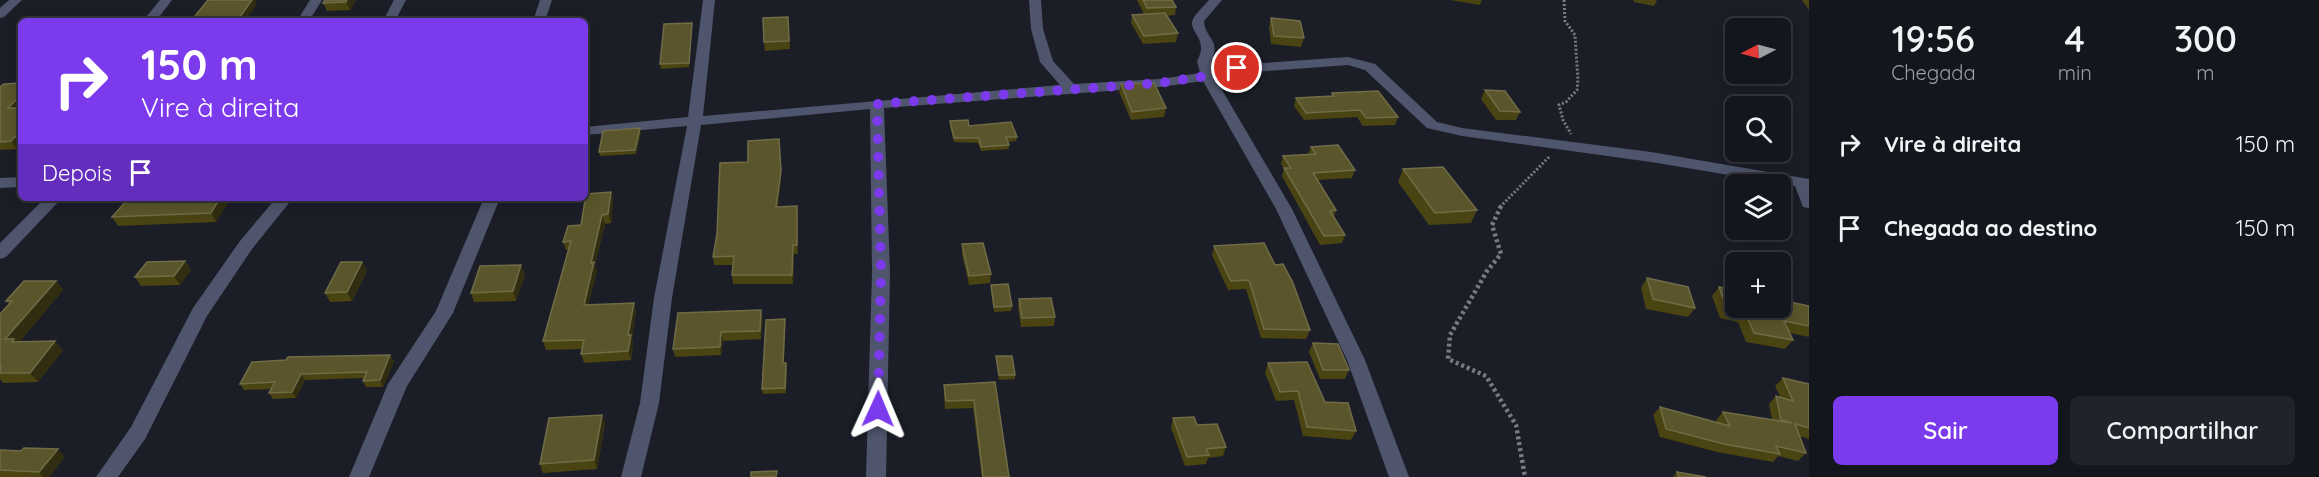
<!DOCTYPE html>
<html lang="pt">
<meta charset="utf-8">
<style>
:root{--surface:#14161d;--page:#21232a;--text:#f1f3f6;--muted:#9d9fa4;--line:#33353b;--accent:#7c3aed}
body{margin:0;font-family:Quicksand,sans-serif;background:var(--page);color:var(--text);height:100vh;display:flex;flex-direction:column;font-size:22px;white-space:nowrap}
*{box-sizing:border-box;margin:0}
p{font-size:20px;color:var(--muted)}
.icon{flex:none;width:33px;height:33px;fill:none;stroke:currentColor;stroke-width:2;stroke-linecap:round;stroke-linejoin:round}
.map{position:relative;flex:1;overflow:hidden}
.side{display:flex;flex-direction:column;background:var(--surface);width:510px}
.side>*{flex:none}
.top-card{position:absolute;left:18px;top:18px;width:570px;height:183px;border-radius:9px;box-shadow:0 3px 15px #0003,0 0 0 2px var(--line);background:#7c3aed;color:#fff;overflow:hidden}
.needle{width:39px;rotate:264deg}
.controls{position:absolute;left:1725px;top:18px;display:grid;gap:12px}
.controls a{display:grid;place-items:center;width:66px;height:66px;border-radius:9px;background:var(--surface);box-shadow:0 3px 15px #0003,0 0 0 2px var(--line);font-size:30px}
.pin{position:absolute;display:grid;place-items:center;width:51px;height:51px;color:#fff;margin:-26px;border:3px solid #fff;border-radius:50%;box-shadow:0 2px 6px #0007}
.me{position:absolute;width:66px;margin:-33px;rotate:1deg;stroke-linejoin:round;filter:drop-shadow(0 0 4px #0008)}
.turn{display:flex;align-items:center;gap:21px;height:126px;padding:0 24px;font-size:27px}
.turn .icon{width:78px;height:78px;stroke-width:2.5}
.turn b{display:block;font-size:42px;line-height:51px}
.then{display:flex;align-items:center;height:57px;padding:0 24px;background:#0003;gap:12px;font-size:22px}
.eta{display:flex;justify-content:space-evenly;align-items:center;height:102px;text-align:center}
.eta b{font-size:36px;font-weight:600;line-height:42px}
.cta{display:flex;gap:12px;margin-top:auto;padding:12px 24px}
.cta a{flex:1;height:69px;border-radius:9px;background:var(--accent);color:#fff;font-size:24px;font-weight:600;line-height:69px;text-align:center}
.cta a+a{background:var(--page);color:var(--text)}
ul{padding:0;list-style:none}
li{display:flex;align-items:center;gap:18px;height:84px;padding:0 24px}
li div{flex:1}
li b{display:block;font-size:22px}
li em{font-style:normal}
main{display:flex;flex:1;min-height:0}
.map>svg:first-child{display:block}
</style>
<main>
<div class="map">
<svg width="1809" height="477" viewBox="0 0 1809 477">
<rect width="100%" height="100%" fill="#1b1e27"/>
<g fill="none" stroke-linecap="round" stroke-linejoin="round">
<g stroke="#797b83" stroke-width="3" stroke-dasharray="2 2" stroke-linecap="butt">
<polyline points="1564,0 1565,21 1575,35 1578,79 1577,90 1566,102 1559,105 1563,120 1571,134"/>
<polyline points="1500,207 1549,157"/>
</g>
<polyline stroke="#797b83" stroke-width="4.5" stroke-dasharray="3 3" stroke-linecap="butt" points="1501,206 1492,225 1501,254 1487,271 1450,335 1448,359 1486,376 1516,425 1525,477"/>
<g fill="#4f556c" fill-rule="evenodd">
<polygon points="9,0 22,0 4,17 0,18 0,8"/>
<polygon points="160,0 172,0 156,21 143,21"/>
<polygon points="310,0 322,0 309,21 297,21"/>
<polygon points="394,0 406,0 395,21 383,21"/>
<polygon points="540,0 552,0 545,21 533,21"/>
<path d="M703,0H715L703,116L1060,85L1040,62L1031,29L1029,0H1041L1043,29L1053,61L1074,84L1160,79L1200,73L1197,61C1210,38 1187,32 1193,19C1196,13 1204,6 1209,0H1222L1204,21C1205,39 1222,40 1211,61L1212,69L1223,66L1348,57L1375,64L1437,122L1462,128L1651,152L1809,179V208L1803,207L1795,186L1651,162L1462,136L1427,128L1365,70L1348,65L1225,74L1215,78L1292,209L1365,360L1409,477H1389L1347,360L1276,209L1203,81L1160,87L884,108L890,272L886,477H866L872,272L870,109L701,125L672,298L659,403L641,477H621L640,403L654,298L687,126L585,135V127L688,117Z"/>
<polygon points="21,177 21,187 0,188 0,178"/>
<polygon points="45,198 62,198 6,257 0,259 0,243"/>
<polygon points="276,198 293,198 252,249 207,316 145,439 118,477 96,477 131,427 193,308 240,241"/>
<polygon points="484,198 500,198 453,313 407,386 369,477 349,477 388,384 436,311"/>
</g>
</g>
<g fill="#4a4312">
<polygon points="325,0 356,0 350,10 327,11 323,3"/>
<polygon points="1137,0 1172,0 1176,7 1175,15 1167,16 1178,33 1176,42 1143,44 1131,23 1132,15 1144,14"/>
<polygon points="1450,0 1482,0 1480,5"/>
<polygon points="1633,0 1657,0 1654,6 1634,2"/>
<polygon points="1802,0 1809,0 1809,10"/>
<polygon points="788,17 790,49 765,51 764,42"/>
<polygon points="1271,18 1304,38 1301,47 1271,44 1269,27"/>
<polygon points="692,23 692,27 689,67 661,69 660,64"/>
<polygon points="1121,84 1166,108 1164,117 1131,120 1119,92"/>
<polygon points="0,87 17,149 0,150"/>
<polygon points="1485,90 1520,112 1516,120 1496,120 1481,99"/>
<polygon points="1332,93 1398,117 1395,125 1363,126 1357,117 1304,120 1294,106 1296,98 1331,96"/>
<polygon points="950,121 1017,137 1016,141 1008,142 1009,149 981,151 978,143 954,142 950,126"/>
<polygon points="641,133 636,154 600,156 599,152"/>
<polygon points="1311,147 1355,170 1352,178 1318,180 1336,210 1334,217 1345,235 1342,243 1320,245 1282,176 1284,169 1281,164 1283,156 1308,154"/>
<polygon points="780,148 781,179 778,207 797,214 798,254 794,254 793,284 733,284 732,275 733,265 714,265 713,257 748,162"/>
<polygon points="1403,169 1477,210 1471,223 1429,225 1398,182"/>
<polygon points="611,192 613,201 611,223 605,224 595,265 597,271 588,305 634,303 636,312 632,338 633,344 631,360 584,363 581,354 582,349 546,350 543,341 569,250 566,250 563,242 581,225"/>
<polygon points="229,200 216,222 118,226 112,217"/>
<polygon points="962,244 991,274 990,283 969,285 962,254"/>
<polygon points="1214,246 1310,330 1306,339 1261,338 1246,289 1228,290 1212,255"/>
<polygon points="185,261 191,270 180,285 141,286 135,277"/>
<polygon points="362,262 367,271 352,301 330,302 325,293"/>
<polygon points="525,274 516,301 474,302 471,293"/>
<polygon points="1647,278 1695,308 1688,317 1646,309 1641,288"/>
<polygon points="56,281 63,290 19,342 63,350 38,382 3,383 0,379 0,314 9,304 6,301"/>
<polygon points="991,285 1012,306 1011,311 994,312 991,289"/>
<polygon points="1719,287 1809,306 1809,337 1790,333 1793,340 1785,349 1746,342 1738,322 1720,318 1712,296"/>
<polygon points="1019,299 1055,317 1054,326 1021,327 1018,308"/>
<polygon points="761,310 763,319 761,339 723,341 721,355 675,357 673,349"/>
<polygon points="785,324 784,363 786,363 787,367 786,393 763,394 762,389"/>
<polygon points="1313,343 1349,370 1345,379 1320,379 1309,352"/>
<polygon points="390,355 394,361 383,387 366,387 363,381 364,378 305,380 296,398 273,399 269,393 271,389 244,390 240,384"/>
<polygon points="996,356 1015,375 1015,379 999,380 996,361"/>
<polygon points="1268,363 1325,402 1356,431 1351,440 1303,436 1294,400 1276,401 1265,373"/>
<polygon points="1783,378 1809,384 1809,439 1799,436 1806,453 1798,461 1778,456 1773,462 1717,452 1660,437 1653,415 1660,407 1718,423 1716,420 1723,412 1772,420 1769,404 1776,396 1781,398 1775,386"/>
<polygon points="995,382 1009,477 982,477 973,408 945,409 944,394 944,385"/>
<polygon points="602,415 605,424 597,469 543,473 540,464"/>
<polygon points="1173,418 1197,425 1226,447 1223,456 1208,458 1206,464 1185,466 1171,428"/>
<polygon points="0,450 65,457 49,477 0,477"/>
<polygon points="1677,472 1706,477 1673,477"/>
</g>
<g fill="#302d11">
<polygon points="252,0 255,0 257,4 245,21 237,21"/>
<polygon points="347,0 356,0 350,10 346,2"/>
<polygon points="21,95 21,109 8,108"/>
<polygon points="640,128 641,133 636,154 635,150"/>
<polygon points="21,131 21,145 17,149 11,141"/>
<polygon points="779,139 781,179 777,215 776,207"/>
<polygon points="611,192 613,201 611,223 608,214"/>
<polygon points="220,198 228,198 229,200 216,222 211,213"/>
<polygon points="797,206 797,214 798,254 797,245"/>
<polygon points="602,215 605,224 595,265 597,271 586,314 584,305 591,263"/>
<polygon points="793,245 794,254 793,284 792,275"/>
<polygon points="185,261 191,270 180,285 174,276"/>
<polygon points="362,262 367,271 352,301 347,292"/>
<polygon points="521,265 525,274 516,301 513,291"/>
<polygon points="56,281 63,290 18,343 20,351 5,339"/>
<polygon points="634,303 636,312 632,338 633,344 631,360 628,351 628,335"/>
<polygon points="761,310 763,319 761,339 760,331"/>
<polygon points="785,319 785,324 784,367 783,363"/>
<polygon points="721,332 723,341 721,355 720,347"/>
<polygon points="55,341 63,350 38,382 30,373"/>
<polygon points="390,355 394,361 383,387 380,380"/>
<polygon points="301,374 305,380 296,398 292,392"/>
<polygon points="602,415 605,424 597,469 594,460"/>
<polygon points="58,449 65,457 49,477 43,477 39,472"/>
</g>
<g fill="#5a552a" stroke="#706c48" stroke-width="1.5">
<polygon points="208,0 252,0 237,21 191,21"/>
<polygon points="325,0 347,0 346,2 323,3"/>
<polygon points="1143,0 1172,0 1176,7 1147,8"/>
<polygon points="1165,13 1178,33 1144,36 1132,15"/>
<polygon points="788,17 789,41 764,42 763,18"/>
<polygon points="273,18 270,21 247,21 249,19"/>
<polygon points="1271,18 1300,21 1304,38 1274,36"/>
<polygon points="692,23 689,63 660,64 664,24"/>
<polygon points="21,83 21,95 8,108 21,108 21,131 11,141 0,142 0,87 4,84"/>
<polygon points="1154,83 1166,108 1132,112 1121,84"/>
<polygon points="1485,90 1505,91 1520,112 1500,111"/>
<polygon points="1378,91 1398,117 1366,118 1360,110 1306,113 1296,98 1334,96 1332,93"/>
<polygon points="968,120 969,126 1011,122 1017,137 1006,137 1009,145 981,147 979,138 954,138 950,121"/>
<polygon points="640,128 635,150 599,152 603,131"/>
<polygon points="779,139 781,171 776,207 797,206 797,245 793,245 792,275 732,275 734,256 713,257 717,234 720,163 748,162 748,141"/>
<polygon points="1338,145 1355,170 1313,173 1336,210 1330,211 1345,235 1324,236 1284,168 1291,168 1283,156 1316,154 1311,147"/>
<polygon points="1443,167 1477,210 1435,213 1403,169"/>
<polygon points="611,192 608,214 602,215 591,263 594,262 584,305 634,303 628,335 631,335 628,351 581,354 584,340 543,341 571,241 563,242 568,226 581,225 586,194"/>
<polygon points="129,198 220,198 211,213 112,217"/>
<polygon points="983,243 991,274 969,276 962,244"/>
<polygon points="1264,243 1275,265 1283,264 1293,283 1310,330 1264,329 1249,280 1231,281 1214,246"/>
<polygon points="185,261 174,276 135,277 147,262"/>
<polygon points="341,262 362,262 347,292 325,293"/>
<polygon points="521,265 513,291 471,293 480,266"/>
<polygon points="1647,278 1688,287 1695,308 1653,299"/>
<polygon points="24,281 56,281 5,339 14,339 12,342 55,341 30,373 0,373 1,366 0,366 0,314 12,301 6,301"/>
<polygon points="1008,284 1012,306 994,307 991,285"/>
<polygon points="1719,287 1736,290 1736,308 1780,308 1780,300 1809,306 1809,326 1784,321 1793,340 1754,333 1745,312 1727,309"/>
<polygon points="1051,298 1055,317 1022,318 1019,299"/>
<polygon points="761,310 760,331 721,332 720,347 673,349 678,313"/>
<polygon points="785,319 783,363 786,363 785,388 762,389 766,320"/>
<polygon points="1313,343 1338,344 1349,370 1323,370"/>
<polygon points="390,355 380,380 363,381 367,372 301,374 292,392 269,393 275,382 240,384 252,362 286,360 288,357"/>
<polygon points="996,356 1012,356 1015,375 999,375"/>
<polygon points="1307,362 1325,402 1348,403 1356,431 1307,427 1298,391 1280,392 1268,363"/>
<polygon points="1783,378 1809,384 1809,428 1795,424 1806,453 1776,446 1780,454 1724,444 1666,429 1660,407 1730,426 1723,412 1792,423 1781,420 1776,396 1793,401"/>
<polygon points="995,382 1009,477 983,477 974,400 946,401 944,385"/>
<polygon points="602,415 594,460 540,464 549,418"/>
<polygon points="1194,417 1197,425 1217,424 1226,447 1206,449 1209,455 1187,457 1173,418"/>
<polygon points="24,448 58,449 39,472 0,470 0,450 21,451"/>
<polygon points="777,471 776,477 751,477 751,472"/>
<polygon points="1677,472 1706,477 1679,477"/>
</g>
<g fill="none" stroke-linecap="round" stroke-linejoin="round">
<polyline stroke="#7c3aed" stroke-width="10" stroke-dasharray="0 18" points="878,409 881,273 877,104 1160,83 1207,76 1223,70 1237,68"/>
</g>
</svg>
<div class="controls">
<a><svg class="needle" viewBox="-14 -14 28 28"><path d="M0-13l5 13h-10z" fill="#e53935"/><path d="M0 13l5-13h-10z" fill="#9d9fa4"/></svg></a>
<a><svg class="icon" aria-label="search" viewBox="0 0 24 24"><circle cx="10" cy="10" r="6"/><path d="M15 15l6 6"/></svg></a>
<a><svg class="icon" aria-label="layers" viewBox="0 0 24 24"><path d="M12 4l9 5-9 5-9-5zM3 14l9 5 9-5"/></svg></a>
<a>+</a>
</div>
<div class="pin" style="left:1237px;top:68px;background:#d93025"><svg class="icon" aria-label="arrive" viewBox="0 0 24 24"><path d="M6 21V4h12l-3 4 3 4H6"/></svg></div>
<svg class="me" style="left:878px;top:409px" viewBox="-20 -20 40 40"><path d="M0-17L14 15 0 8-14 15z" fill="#7c3aed" stroke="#fff" stroke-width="4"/></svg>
<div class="top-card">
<div class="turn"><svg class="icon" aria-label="right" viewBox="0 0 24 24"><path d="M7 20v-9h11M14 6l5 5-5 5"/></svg><div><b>150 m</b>Vire à direita</div></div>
<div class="then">Depois<svg class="icon" aria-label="arrive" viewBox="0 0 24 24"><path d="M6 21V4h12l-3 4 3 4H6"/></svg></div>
</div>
</div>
<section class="side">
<div class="eta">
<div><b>19:56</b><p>Chegada</p></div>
<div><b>4</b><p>min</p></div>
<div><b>300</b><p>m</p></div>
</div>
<ul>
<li><svg class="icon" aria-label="right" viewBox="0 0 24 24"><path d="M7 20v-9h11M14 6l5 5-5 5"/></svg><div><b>Vire à direita</b></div><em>150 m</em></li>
<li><svg class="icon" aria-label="arrive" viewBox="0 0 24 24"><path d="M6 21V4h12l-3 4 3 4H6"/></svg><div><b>Chegada ao destino</b></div><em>150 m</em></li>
</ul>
<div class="cta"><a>Sair</a><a>Compartilhar</a></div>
</section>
</main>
